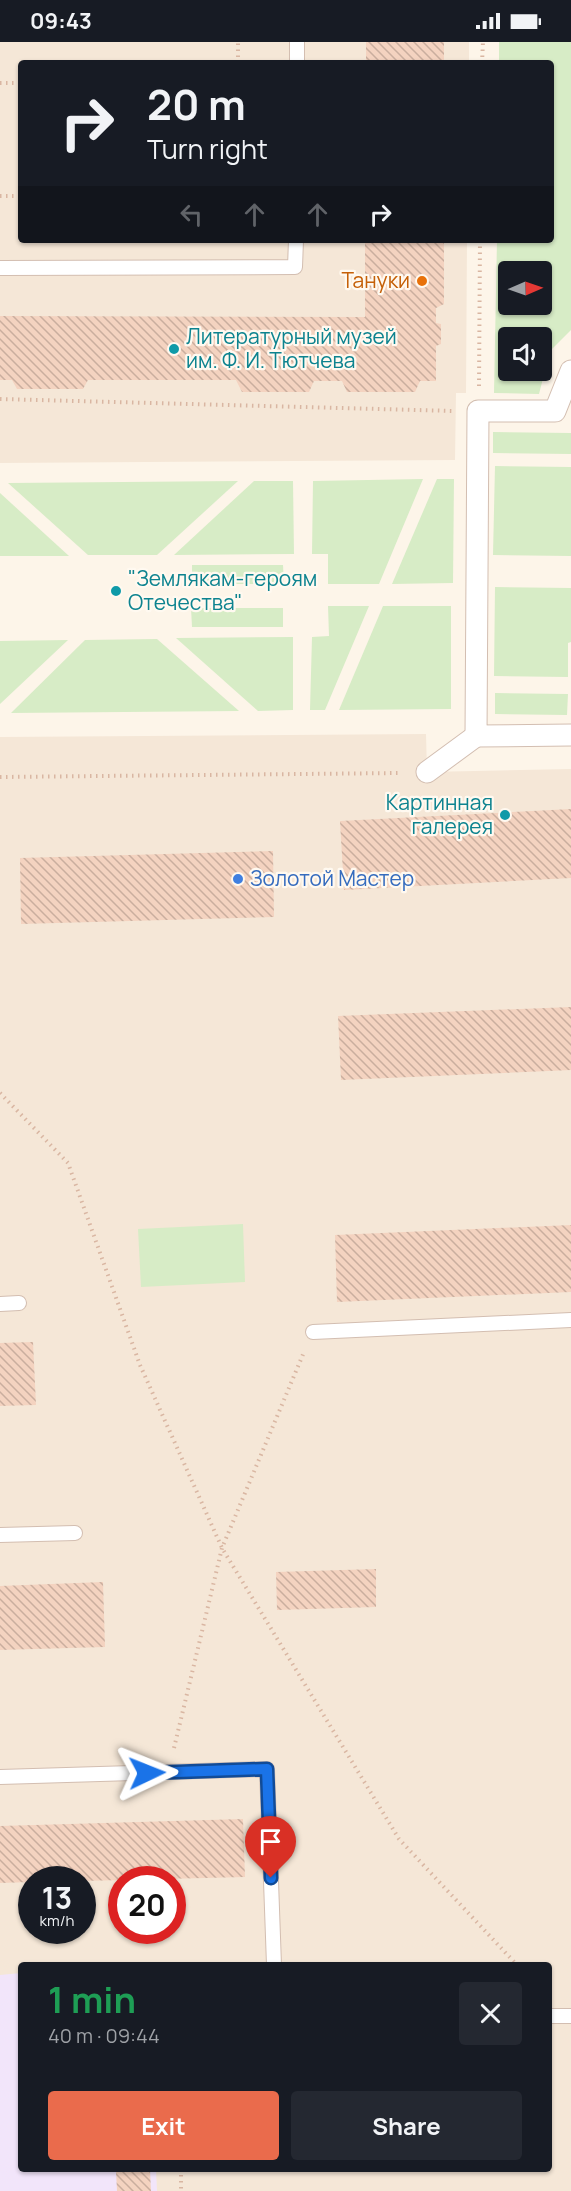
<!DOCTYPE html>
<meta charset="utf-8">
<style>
:root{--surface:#171b24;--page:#242831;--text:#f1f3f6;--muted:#9ea1a6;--accent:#ea6b4c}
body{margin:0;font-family:Manrope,sans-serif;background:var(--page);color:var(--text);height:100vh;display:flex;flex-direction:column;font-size:22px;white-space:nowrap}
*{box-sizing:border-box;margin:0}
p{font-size:20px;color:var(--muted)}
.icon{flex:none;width:33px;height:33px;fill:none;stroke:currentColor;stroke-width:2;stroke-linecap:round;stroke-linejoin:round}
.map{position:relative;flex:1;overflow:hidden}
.panel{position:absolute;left:18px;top:1920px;width:534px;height:210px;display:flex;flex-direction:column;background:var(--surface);border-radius:6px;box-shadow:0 2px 4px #0004}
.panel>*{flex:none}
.top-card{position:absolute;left:18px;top:18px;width:536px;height:183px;border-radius:6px;box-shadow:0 2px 4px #0004;background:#171b24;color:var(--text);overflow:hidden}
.needle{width:39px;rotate:88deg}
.tools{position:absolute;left:498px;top:219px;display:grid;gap:12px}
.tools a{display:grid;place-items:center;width:54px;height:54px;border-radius:6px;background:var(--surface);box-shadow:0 2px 4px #0004;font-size:30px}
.speed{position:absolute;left:18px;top:1824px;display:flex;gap:12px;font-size:30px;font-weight:700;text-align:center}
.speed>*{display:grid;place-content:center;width:78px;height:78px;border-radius:50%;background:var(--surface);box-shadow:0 2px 4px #0004;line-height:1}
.speed small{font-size:15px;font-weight:400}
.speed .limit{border:9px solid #d22;background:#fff;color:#111}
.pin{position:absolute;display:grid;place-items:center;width:51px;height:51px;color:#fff;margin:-62px -26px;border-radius:50% 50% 50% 0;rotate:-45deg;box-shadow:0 0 6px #0007}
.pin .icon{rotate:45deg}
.me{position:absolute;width:66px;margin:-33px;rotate:88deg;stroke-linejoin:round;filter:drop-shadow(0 0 4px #0008)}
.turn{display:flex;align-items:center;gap:21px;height:126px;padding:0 30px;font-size:27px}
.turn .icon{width:78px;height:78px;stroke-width:2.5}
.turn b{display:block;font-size:42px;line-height:51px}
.lanes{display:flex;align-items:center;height:57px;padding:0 30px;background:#0003;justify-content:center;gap:30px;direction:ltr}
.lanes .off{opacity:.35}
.round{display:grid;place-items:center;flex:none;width:63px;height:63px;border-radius:6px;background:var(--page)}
.head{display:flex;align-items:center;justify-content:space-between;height:102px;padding:0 30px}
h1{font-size:36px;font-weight:700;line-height:45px;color:#1e9e55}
.button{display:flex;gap:12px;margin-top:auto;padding:12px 30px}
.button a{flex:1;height:69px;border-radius:6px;background:var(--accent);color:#fff;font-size:24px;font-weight:700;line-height:69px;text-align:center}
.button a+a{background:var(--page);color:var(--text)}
.status{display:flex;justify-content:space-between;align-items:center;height:42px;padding:0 30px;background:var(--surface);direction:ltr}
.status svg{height:16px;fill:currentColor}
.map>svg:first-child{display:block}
</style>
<div class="status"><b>09:43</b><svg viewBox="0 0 49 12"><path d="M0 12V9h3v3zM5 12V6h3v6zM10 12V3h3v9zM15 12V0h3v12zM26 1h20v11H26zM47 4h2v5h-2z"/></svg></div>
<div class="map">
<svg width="571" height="2149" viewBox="0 0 571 2149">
<defs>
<pattern id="building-back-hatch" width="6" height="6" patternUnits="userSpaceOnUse" patternTransform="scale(1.5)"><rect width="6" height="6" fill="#f4d3c0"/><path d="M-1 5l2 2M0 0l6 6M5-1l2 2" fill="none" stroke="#caae9e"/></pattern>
</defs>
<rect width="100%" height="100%" fill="#fdf5e9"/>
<g fill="#f5e7d7" fill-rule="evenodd">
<polygon points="0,0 469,0 469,21 21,21 21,198 467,198 466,351 456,351 455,418 0,421"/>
<path d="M426,692L427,730L571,727V2149H0V695ZM32,1838H82V1888H32ZM122,1838H172V1888H122ZM21,1923H549V2127H21Z"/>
</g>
<polygon fill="#f2e5fa" points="21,1931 21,2127 156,2127 157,2149 0,2149 0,1933"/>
<g fill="#d7ecc6" fill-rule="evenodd">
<path d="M499,0H571V288L550,309L539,352L494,351L497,198H550V21H499ZM508,230H542V262H508ZM508,296H542V328H508Z"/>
<polygon points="493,390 571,391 571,412 493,411"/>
<polygon points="495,424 571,425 571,514 493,513"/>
<polygon points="423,437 379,542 328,542 328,512 312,512 313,439"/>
<polygon points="437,437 454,437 453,541 392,542"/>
<polygon points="238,439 157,513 88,513 8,441"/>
<polygon points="254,439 293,439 294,512 174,513"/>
<polygon points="0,451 69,514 0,514"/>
<polygon points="192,523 283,523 284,542 192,542"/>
<polygon points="495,545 571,546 571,600 568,601 568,635 494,634"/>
<polygon points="328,564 369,564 325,668 310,668 312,595 329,594"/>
<polygon points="383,564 451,564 451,667 339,668"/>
<polygon points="191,566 283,566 283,585 192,585"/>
<polygon points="293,595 293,668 258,669 176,596"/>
<polygon points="157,597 239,669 11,671 85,598"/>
<polygon points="68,598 0,662 0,599"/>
<polygon points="495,651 568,652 567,673 495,672"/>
<polygon points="243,1182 245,1240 141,1245 138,1187"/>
</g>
<g fill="url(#building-back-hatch)">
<rect x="366" y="0" width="78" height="21"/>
<polygon points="365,198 444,198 444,262 436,266 436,281 441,282 441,302 436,304 436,339 420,339 415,350 347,350 342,339 314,339 309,350 242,350 236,338 88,338 83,347 17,347 12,338 0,338 0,274 365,275"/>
<polygon points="571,767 571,836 344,848 340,779"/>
<polygon points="273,809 274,875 21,882 20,816"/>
<polygon points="571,965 571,1028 341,1038 338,974"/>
<polygon points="571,1183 571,1250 337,1260 335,1193"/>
<polygon points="33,1300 36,1363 0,1364 0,1301"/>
<polygon points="376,1527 376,1565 277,1568 276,1530"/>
<polygon points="103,1540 105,1605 0,1608 0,1544"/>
<polygon points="243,1777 245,1835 82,1839 82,1838 32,1838 32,1840 0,1841 0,1784"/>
<polygon points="150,2128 151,2149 117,2149 116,2129"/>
</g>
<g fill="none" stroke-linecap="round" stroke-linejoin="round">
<defs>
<g id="service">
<polyline points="297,21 297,0"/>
<polyline points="0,226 295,225 296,198"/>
<polyline points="0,1262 19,1261"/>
<polyline points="313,1290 571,1278"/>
<polyline points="0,1493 75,1491"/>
<polyline points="0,1735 267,1727 274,1923"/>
<polyline points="549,1974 571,1974"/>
</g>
<g id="pedestrian">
<polyline points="571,329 555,369 478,369 476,694 571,693"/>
<polyline points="427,730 476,694"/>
</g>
</defs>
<use href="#service" stroke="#d3beb1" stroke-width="16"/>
<use href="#pedestrian" stroke="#d3beb1" stroke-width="23"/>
<g stroke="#d9b6a2" stroke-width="4" stroke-dasharray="1.5 4.5" stroke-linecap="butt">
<polyline points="238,21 238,0"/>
<polyline points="482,21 483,0"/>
<polyline points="0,41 21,41"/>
<polyline points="0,154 21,154"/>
<polyline points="479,344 480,198"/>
<polyline points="0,357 454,369"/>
<polyline points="0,735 401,731"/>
<polyline points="0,1051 68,1121 140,1323 222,1506 399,1797 517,1923"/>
<polyline points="174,1706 222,1506 304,1310"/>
<polyline points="181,2127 181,2149"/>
</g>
<use href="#service" stroke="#fff" stroke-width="14"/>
<use href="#pedestrian" stroke="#fff" stroke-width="21"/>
</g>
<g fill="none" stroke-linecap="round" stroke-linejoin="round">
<defs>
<polyline id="route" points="147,1731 267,1727 271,1836"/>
</defs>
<use href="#route" stroke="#114b97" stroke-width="15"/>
<use href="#route" stroke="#1a73e8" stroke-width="10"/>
</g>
<circle fill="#e8710a" stroke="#fff9f0" stroke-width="2" cx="422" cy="239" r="6"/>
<g fill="#0f9aa8" stroke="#fff9f0" stroke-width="2">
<circle cx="174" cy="307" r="6"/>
<circle cx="116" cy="549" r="6"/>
<circle cx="505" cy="773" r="6"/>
</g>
<circle fill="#3f7fe0" stroke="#fff9f0" stroke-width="2" cx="238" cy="837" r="6"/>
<g text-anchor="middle" stroke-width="4.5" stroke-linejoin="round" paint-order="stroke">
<g font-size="21" fill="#c56008" stroke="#fff9f0" text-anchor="end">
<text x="410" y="246">Тануки</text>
</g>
<g font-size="21" fill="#0d838f" stroke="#fff9f0" text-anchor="start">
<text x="186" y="302">Литературный музей<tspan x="186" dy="24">им. Ф. И. Тютчева</tspan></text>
<text x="128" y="544">"Землякам-героям<tspan x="128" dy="24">Отечества"</tspan></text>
<text x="493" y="768" text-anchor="end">Картинная<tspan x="493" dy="24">галерея</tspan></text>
</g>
<g font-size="21" fill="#366cbe" stroke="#fff9f0" text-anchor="start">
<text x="250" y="844">Золотой Мастер</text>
</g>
</g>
</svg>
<div class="tools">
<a><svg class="needle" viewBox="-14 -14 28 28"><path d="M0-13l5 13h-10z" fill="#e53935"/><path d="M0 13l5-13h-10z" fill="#9ea1a6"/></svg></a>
<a><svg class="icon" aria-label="sound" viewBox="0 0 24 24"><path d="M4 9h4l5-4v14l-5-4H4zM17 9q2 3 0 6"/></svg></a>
</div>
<div class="speed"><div>13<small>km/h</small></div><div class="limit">20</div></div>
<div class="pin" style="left:271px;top:1836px;background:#d93025"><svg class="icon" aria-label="arrive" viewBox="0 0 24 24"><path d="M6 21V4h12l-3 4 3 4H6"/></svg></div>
<svg class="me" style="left:147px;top:1731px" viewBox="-20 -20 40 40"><path d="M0-17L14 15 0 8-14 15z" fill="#1a73e8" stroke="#fff" stroke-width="4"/></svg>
<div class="top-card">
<div class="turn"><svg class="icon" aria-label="right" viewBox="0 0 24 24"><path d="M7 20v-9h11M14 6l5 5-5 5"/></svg><div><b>20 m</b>Turn right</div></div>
<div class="lanes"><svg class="icon off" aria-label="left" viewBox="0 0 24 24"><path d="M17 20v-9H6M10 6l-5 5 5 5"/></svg><svg class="icon off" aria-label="ahead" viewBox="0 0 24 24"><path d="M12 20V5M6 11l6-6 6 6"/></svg><svg class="icon off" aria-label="ahead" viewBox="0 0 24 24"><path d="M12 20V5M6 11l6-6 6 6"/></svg><svg class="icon" aria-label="right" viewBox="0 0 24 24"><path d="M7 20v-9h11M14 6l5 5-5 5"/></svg></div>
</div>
<section class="panel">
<div class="head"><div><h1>1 min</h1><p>40 m · 09:44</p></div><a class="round"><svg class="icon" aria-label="close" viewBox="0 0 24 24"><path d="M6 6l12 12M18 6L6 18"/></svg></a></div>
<div class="button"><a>Exit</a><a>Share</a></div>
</section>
</div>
